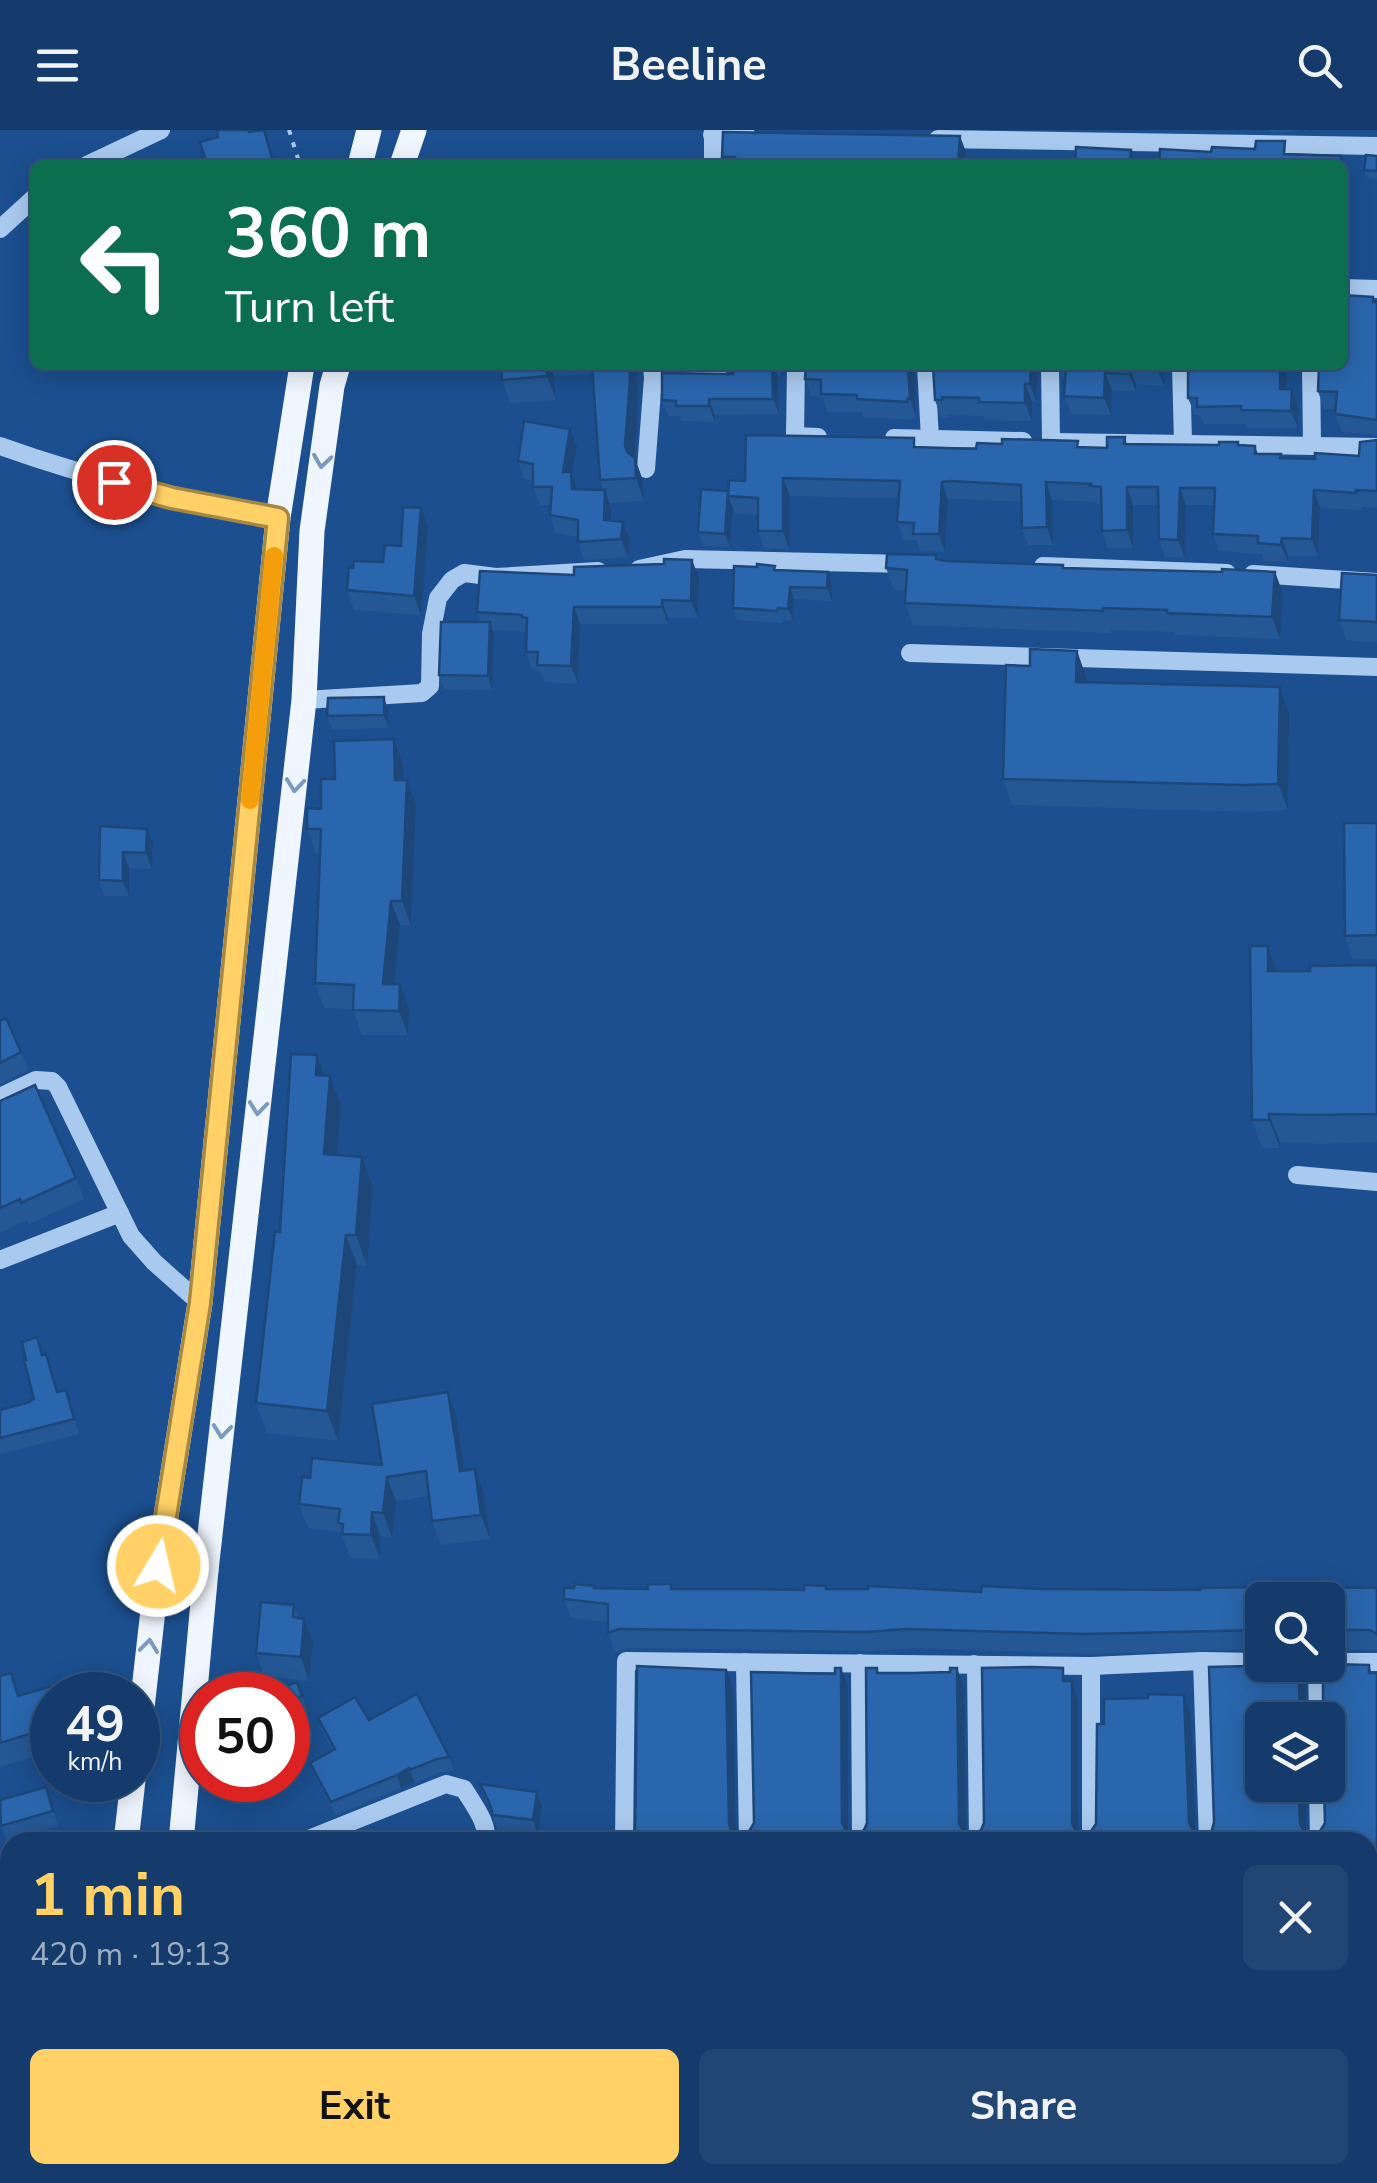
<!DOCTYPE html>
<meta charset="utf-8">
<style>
:root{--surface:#143b6b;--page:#214673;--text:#f1f3f6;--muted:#9dadc1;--line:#33557e;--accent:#ffd166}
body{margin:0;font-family:"Nunito Sans",sans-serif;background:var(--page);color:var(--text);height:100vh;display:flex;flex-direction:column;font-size:38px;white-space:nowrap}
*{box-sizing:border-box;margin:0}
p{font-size:32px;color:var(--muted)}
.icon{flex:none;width:55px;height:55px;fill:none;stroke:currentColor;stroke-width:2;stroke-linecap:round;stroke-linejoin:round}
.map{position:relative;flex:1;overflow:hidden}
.drawer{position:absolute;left:0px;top:1702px;width:1378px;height:352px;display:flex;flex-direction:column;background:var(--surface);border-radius:30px 30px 0 0;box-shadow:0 5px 25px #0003,0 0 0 2px var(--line)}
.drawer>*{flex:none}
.top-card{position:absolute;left:30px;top:30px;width:1318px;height:210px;border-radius:15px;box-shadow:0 5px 25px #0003,0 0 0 2px var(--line);background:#0b6e4f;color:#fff;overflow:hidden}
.buttons{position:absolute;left:1245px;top:1452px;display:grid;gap:20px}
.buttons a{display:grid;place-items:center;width:100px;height:100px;border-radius:15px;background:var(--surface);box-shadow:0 5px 25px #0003,0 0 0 2px var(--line);font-size:50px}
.speed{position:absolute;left:30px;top:1542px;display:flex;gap:20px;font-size:50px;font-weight:700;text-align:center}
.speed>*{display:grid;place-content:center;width:130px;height:130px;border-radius:50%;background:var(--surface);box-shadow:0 5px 25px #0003,0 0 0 2px var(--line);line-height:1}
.speed small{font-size:25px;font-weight:400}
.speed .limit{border:15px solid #d22;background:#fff;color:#111}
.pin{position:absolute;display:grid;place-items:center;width:85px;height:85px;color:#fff;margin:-42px;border:5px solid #fff;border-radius:50%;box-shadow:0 2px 10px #0007}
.me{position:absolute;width:110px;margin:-55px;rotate:9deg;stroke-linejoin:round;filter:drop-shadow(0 0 8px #0008)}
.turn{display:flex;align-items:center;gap:35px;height:210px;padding:0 30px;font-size:45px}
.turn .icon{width:130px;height:130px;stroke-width:2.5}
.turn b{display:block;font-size:70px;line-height:85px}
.round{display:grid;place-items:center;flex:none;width:105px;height:105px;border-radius:15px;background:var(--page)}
.overview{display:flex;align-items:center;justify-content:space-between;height:170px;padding:0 30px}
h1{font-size:60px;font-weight:700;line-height:75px;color:var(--accent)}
.button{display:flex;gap:20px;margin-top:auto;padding:20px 30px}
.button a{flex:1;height:115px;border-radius:15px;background:var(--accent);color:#111;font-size:40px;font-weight:700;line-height:115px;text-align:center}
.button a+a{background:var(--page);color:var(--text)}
header{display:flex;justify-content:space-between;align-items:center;height:130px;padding:0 30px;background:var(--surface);font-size:45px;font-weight:700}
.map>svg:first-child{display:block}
</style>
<header><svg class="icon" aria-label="menu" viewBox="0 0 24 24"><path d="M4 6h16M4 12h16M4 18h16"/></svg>Beeline<svg class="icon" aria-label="search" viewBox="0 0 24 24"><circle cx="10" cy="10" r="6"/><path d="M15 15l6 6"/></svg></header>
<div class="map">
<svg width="1377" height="2053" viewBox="0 0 1377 2053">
<rect width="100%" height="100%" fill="#1b4f8f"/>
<polygon fill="#2461a8" points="182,2045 653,2045 656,2053 181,2053"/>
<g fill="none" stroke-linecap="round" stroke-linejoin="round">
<polyline stroke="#a9c9ee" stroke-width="4" stroke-dasharray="5 8" stroke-linecap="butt" points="289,0 300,35"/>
<g stroke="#a9c9ee" stroke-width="18">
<polyline points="713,0 713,35"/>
<polyline points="712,5 747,6"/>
<polyline points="938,9 1377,16"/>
<polyline points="87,35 161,0"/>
<polyline points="0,99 35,67"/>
<polyline points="1342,158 1377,159"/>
<polyline points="796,235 795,306 818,307"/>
<polyline points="926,235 930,309"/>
<polyline points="1050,235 1051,312"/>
<polyline points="1181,235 1183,313"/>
<polyline points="1311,235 1312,316"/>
<polyline points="668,246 718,239 720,235"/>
<polyline points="894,308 1023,311"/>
<polyline points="1054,312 1377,317"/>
<path d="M0,316C92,349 182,370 278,388"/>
<polyline points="646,339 653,248 652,235"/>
<polyline points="1043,436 1227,443"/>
<polyline points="639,439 685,429 907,434"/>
<polyline points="1253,444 1377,452"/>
<polyline points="910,523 1377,537"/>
<polyline points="304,570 422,563 430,556 431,504 438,468 452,450 464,443 496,447 598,441"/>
<polyline points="0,967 36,950 52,951 58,957 131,1106 154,1132 200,1173"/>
<polyline points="1297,1045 1377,1052"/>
<polyline points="0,1130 120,1083"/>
<polyline points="1202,1531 1208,1712"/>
<polyline points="745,1532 748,1712"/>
<polyline points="1328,1532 1377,1532"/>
<polyline points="860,1533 861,1712"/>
<polyline points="974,1534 976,1536 978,1712"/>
<polyline points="1317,1535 1318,1590"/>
<polyline points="1091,1536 1091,1712"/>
<polyline points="1318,1655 1319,1712"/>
<path d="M301,1712L446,1654L464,1659C473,1674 490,1695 485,1712"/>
<polyline points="624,1712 626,1531 1091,1536 1202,1531 1262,1532"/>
<polyline points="0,1878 10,1875"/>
<polyline points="677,2045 679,2053"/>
<polyline points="1200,2045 1207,2053"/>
<polyline points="983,2053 983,2045"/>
<polyline points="1009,2053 1022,2045"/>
</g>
<g stroke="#f0f6ff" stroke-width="25">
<polyline points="360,35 369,0"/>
<polyline points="402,35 414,0"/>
<polyline points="158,1436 206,1440"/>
<polyline points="138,1613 158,1436 200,1173 278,388 302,235"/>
<polyline points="126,1712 133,1650"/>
<polyline points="181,1712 206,1440 304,570 312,401 332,256 338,235"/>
<polyline points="91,2053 92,2045"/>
<polyline points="132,2053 133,2045"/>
</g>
</g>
<g fill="#245895" fill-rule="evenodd">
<polygon points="1269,0 1308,0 1293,0 1292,2 1270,2"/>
<polygon points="966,22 965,33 974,35 725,35 722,27"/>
<polygon points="1377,26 1377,49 1367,48 1364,40"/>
<polygon points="1375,172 1377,172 1377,305 1342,302 1335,284 1336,279 1324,279 1318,261"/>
<polygon points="501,235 590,235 589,244 554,246 556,270 510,273 502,250"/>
<polygon points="734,235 781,235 780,247 778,246 779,284 715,285 715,292 681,291 680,286 668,286 662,270 733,244"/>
<polygon points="806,235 914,235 916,287 914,287 913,290 863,287 862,282 828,282 822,267 811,266 805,249"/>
<polygon points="933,235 1038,235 1036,271 1032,271 1032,291 985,290 983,286 948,285 948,288 941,288 935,270"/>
<polygon points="1057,235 1165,235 1164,256 1136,254 1136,262 1112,260 1111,285 1071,284 1064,266 1065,249 1063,249"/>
<polygon points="1287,235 1286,259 1292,259 1298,277 1298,298 1248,298 1246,294 1204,294 1200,285 1195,285 1188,268 1194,241"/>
<polygon points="638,274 634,327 643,351 644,371 610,373 611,378 611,391 623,392 630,410 628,427 584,430 578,412 578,407 556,403 550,385 551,375 540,375 533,357 533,350 524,349 518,331 577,317 572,344 578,359 603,360 600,350"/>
<polygon points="1125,307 1127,314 1255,316 1258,324 1281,324 1282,328 1315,329 1359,326 1377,310 1377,378 1362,377 1362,380 1320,378 1318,426 1288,426 1288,432 1264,431 1262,424 1219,421 1213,404 1214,375 1186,375 1185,428 1165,427 1159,409 1158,375 1133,375 1133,418 1108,418 1102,401 1102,374 1097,374 1096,372 1052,370 1053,415 1028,415 1022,398 1021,372 958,369 948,370 945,422 920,421 916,410 904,410 897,392 899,368 790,366 789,419 764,418 758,401 758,385 735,384 733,378 730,417 703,416 698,402 728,361 745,351 917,317 1107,318"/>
<polygon points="428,397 421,485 354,480 347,460 353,438 383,432 401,416"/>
<polygon points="936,425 937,429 946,431 1064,438 1275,442 1283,464 1280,509 1175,505 1174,502 1111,500 1111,503 913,495 905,473 906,461 894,460 886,438"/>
<polygon points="777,441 828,442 832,455 832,471 794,469 793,491 782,490 782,493 737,490 733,478"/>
<polygon points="574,445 699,447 698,488 668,488 668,494 580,494 578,554 544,552 539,540 532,539 526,522 526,502 492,500 494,505 492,560 444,559 439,545 481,492 477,482"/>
<polygon points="1377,445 1377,512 1346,510 1339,490"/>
<polygon points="1077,521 1086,547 1086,552 1280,557 1289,584 1288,680 1253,682 1012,675 1003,649 1030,536"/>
<polygon points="388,580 389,598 332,599 327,586"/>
<polygon points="403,634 403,650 407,650 416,674 411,796 400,795 394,854 409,879 408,905 362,905 353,879 324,878 315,853 320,724 316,724 307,699 321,679 335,649"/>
<polygon points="1377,693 1377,829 1353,829 1345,806"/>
<polygon points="100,696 153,714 152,739 129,738 129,766 104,766 99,750"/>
<polygon points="1268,816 1277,841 1310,841 1377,835 1377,1012 1321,1014 1280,1012 1280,1018 1262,1018 1252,990"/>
<polygon points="0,891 21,922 28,940 0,954"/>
<polygon points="324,946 341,976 337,1025 373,1058 367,1136 357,1135 338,1311 267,1303 256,1273 280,1102"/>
<polygon points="0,971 76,1048 84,1069 29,1094 27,1090 0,1103"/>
<polygon points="46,1224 58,1262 71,1275 79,1304 0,1324 0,1280 30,1272 34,1269 43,1225"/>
<polygon points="456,1286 465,1341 484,1364 490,1409 441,1415 432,1391 429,1366 396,1371 392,1408 380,1406 380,1429 350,1428 341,1402 308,1398 299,1374 310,1348 382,1335"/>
<polygon points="671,1454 672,1459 804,1460 826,1456 827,1459 981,1462 1043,1459 1200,1460 1303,1457 1377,1458 1377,1520 1328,1520 1328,1470 1262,1470 1262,1519 1091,1524 914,1518 872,1521 626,1518 615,1522 608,1503 608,1492 571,1488 564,1469 595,1458 648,1459"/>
<polygon points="294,1475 298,1488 304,1489 313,1512 309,1551 264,1546 256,1523"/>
<path d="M1298,1535L1305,1554L1306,1582L1312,1583L1321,1578L1369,1535L1372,1543H1377V1777H1368V1712H635L733,1559L735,1704L748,1703L848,1557V1704L855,1705L864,1700L867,1693L877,1538L879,1543L964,1557L965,1704L972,1705L981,1700L1068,1551H1072L1078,1571V1703L1089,1704L1096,1694L1104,1594L1148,1568L1184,1565L1191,1584L1195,1704L1202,1705L1212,1700ZM1328,1590L1325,1693L1319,1703L1311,1705L1306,1704V1655H1262Z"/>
<polygon points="0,1546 19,1566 63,1553 68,1565 52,1565 52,1621 0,1637"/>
<polygon points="297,1552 308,1582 288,1590 288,1565"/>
<polygon points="318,1588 369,1590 449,1627 454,1640 441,1642 415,1653 414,1651 401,1658 336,1685 315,1646 310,1633 333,1620 322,1601"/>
<polygon points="480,1654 537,1662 542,1676 538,1705 498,1700"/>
<polygon points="46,1657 58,1696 7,1712 0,1691"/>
<polygon points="10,1732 10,1782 5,1784 0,1770"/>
<polygon points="1368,1821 1373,1827 1377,1824 1377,1903 1375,1902 1368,1908"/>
<polygon points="881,2045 970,2045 970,2053 746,2053 822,2046"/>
</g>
<g fill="#1d4779">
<polygon points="960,6 966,22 965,35 958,33"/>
<polygon points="1131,20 1136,35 1130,35"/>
<polygon points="1341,26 1346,42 1346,63 1342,54"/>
<polygon points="547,235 550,235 554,246 556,270 547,246"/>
<polygon points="629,235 636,235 638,274 634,338 635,345 625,315"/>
<polygon points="772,235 773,235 778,246 779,284 773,269"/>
<polygon points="908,235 914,235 916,287 910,269"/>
<polygon points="1031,235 1038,235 1036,271 1030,254"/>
<polygon points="1157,235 1165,235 1164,256 1157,238"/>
<polygon points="1280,235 1287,235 1286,277 1280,259"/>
<polygon points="1130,236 1136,254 1136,262 1129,244"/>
<polygon points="1105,243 1112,260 1111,285 1104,268"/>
<polygon points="1025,254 1032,271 1032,291 1025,273"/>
<polygon points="1292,259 1298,277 1298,298 1291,281"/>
<polygon points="709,269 715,285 715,292 709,276"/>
<polygon points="570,299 577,317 572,344 578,360 578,377 563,342"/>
<polygon points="635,328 643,351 644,371 636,348"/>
<polygon points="783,348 790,366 789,419 783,401"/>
<polygon points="942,352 948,370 945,422 939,404"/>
<polygon points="1046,352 1052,370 1053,415 1047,397"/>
<polygon points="1127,357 1133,375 1133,418 1127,400"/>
<polygon points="1180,358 1186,375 1185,428 1178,410"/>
<polygon points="605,360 611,378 611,408 604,390"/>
<polygon points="1314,360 1320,378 1318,426 1312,409"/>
<polygon points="728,366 733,378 730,417 725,404"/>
<polygon points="421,378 428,397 421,485 414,466"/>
<polygon points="623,392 630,410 628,427 621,409"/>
<polygon points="1282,408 1288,426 1288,432 1281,415"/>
<polygon points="692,430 699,447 698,488 691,471"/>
<polygon points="828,442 832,455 832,471 827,458"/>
<polygon points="1275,442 1283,464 1280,509 1272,487"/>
<polygon points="790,457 794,469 793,491 788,479"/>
<polygon points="662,470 668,488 668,494 662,477"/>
<polygon points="574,477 580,494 578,554 571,536"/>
<polygon points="490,492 494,505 492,560 488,546"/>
<polygon points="1077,521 1086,547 1085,578 1076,552"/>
<polygon points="1280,557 1289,584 1288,680 1278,654"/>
<polygon points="384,567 388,580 389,598 384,585"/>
<polygon points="394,609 403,634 404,675 395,650"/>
<polygon points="407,650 416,674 411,796 402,771"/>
<polygon points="147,699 153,714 152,739 146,723"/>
<polygon points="123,722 129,738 129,766 123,751"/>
<polygon points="391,771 400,795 392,878 383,854"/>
<polygon points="1268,816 1278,845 1268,841"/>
<polygon points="400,854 409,879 408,905 399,881"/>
<polygon points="317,925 328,956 316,945"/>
<polygon points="330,946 341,976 335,1055 324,1024"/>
<polygon points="1269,984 1280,1012 1280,1018 1269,990"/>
<polygon points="362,1027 373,1058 367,1136 356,1105"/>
<polygon points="346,1105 357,1135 338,1311 327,1281"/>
<polygon points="448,1262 456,1286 469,1365 460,1341"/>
<polygon points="475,1339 484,1364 490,1409 481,1385"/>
<polygon points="387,1347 396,1371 392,1408 383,1383"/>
<polygon points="372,1382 380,1406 380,1429 371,1405"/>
<polygon points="304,1489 313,1512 309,1551 301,1527"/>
<polygon points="1298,1535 1305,1554 1307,1590 1300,1576"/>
<polygon points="841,1538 848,1557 848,1712 842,1693"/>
<polygon points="957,1538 964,1557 966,1712 959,1693"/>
<polygon points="726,1540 733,1559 736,1712 729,1693"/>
<polygon points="1072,1551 1078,1571 1078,1712 1072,1693"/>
<polygon points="1184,1565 1191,1584 1196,1712 1189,1693"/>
<polygon points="409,1638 414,1651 401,1658 397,1645"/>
<polygon points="1299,1655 1306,1655 1306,1712 1300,1694"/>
<polygon points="537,1662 542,1676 538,1705 533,1690"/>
<polygon points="1368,1883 1375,1902 1368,1908"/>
<polygon points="1377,1974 1377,1999 1368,2008 1368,1983"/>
<polygon points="923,2045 927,2045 930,2053 922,2053"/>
<polygon points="1301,2045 1329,2045 1320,2053 1293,2053"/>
</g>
<g fill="#2a66ad" stroke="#1d4779" stroke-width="2.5" fill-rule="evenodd">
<polygon points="217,0 248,0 249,2 264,0 274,35 207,35 200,12 218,7"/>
<polygon points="723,2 960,6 958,33 973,33 973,35 735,35 735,27 722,27"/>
<polygon points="1256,11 1285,11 1284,24 1341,26 1340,35 1159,35 1160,19 1211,22 1212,17 1255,19"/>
<polygon points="1076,17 1131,20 1130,35 1075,35"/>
<polygon points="1366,25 1377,26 1377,41 1364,40"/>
<polygon points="1342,165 1373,167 1373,172 1377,172 1377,290 1335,284 1337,262 1318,261 1319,235 1342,235"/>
<polygon points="501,235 547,235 547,246 502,250"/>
<polygon points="592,235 629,235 630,251 625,315 627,322 635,328 636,348 600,350"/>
<polygon points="734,235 772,235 773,269 709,269 709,276 676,276 676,271 662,270 662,243 733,244"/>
<polygon points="806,235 908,235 910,269 907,269 907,272 857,269 857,265 821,264 821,250 805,249"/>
<polygon points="933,235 1031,235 1030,254 1025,254 1025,273 979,272 979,268 942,267 942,270 935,270"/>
<polygon points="1066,235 1157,235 1157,238 1130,236 1129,244 1105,243 1104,268 1064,266"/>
<polygon points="1194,235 1280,235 1280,259 1292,259 1291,281 1241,280 1241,276 1197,277 1197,268 1188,268 1188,241 1194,241"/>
<polygon points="524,291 570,299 563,342 571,342 572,359 605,360 604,390 623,392 621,409 578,412 578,390 550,385 552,357 533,357 533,334 518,331"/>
<polygon points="746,305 914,308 914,317 976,319 977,313 1002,314 1002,309 1078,311 1077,317 1107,318 1107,307 1125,307 1124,314 1219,315 1219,312 1238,312 1238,315 1255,316 1255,324 1281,324 1280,328 1315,329 1315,323 1359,326 1360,312 1377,310 1377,361 1356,360 1356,363 1314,360 1312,409 1282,408 1281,415 1258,413 1258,406 1213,404 1215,358 1180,358 1178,410 1159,409 1158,357 1127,357 1127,400 1102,401 1101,357 1090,356 1091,354 1046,352 1047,397 1022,398 1021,355 951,351 942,352 939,404 913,404 914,393 897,392 900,351 783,348 783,401 758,401 758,368 728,366 729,350 745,351"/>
<polygon points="701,359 728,361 725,404 698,402"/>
<polygon points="403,377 421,378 414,466 347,460 349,437 353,438 354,431 383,432 385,415 401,416"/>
<polygon points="887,424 936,425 936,429 946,431 1063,435 1063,438 1222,442 1222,439 1275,442 1272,487 1167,483 1167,480 1103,478 1103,481 905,473 907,440 886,438"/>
<polygon points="664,429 692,430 691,471 662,470 662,477 574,477 571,536 537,535 538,522 526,522 527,488 522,487 522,485 477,482 480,441 574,445 574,437 664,434"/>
<polygon points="757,434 775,436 774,440 828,442 827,458 790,457 788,479 778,478 777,481 733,478 734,436 757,437"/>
<polygon points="1342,443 1377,445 1377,492 1339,490"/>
<polygon points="441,492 490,492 488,546 439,545"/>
<polygon points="1030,519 1077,521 1076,552 1280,557 1278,654 1243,655 1003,649 1006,535 1030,536"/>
<polygon points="384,567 384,585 327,586 328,568"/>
<polygon points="394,609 395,650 407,650 402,771 391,771 383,854 400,854 399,881 353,880 354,855 315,853 321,699 307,699 307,678 321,679 321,649 335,649 334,611"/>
<polygon points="1344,693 1377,693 1377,805 1345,806"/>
<polygon points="100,696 147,699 146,723 123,722 123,751 99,750"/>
<polygon points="1250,816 1268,816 1268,841 1310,841 1310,836 1377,835 1377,984 1311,985 1269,984 1269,990 1252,990"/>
<polygon points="6,888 21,922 0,933 0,891"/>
<polygon points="291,924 317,925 316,945 330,946 324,1024 362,1027 356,1105 346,1105 327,1281 256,1273 275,1101 280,1102"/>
<polygon points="35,955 76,1048 21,1073 20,1069 0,1078 0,971"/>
<polygon points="37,1207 42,1225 46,1224 57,1262 66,1260 74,1289 0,1308 0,1280 30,1272 30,1270 34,1269 24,1230 26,1230 22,1212"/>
<polygon points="448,1262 460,1341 475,1339 481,1385 432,1391 426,1341 387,1347 383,1383 372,1382 371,1405 342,1404 343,1394 338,1393 340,1379 299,1374 302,1347 310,1348 312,1328 382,1335 372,1274"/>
<polygon points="1263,1453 1303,1457 1377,1458 1377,1504 1370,1500 1328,1500 1328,1470 1262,1470 1262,1500 1084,1504 907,1499 865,1502 619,1499 608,1503 608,1474 564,1469 564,1458 574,1458 575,1454 594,1456 594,1458 648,1459 648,1454 671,1454 671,1459 752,1459 804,1460 804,1455 826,1456 826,1459 868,1459 868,1456 981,1462 982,1456 1043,1459 1200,1460 1200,1458 1263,1457"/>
<polygon points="261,1472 294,1475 293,1487 304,1489 301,1527 256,1523"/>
<path d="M1328,1534L1369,1535V1543H1377V1758H1368V1712H635L637,1536L726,1540L729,1693L731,1700L736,1704L748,1703L754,1693L751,1542L835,1544V1538H841L842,1693L847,1703L855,1705L864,1700L867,1693L866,1538H877V1543H913L950,1542V1538H957L959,1693L964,1703L972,1705L981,1700L984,1693L982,1538L1033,1537L1063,1538V1551H1072V1693L1077,1703L1089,1704L1096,1694L1097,1594H1104V1569L1148,1568V1564L1184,1565L1189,1693L1194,1703L1202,1705L1212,1700L1214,1692L1209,1537L1298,1535L1300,1576L1306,1582L1312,1583L1321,1578L1323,1572V1535ZM1262,1590H1328V1655H1324L1325,1693L1319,1703L1311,1705L1305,1703L1300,1694L1299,1655H1262Z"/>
<polygon points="11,1543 18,1566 63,1553 67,1565 52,1565 52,1597 0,1613 0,1546"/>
<polygon points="297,1552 302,1566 288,1572 288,1565 263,1565"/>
<polygon points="417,1564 449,1627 437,1629 410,1640 409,1638 397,1645 331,1672 310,1633 335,1619 318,1588 355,1567 369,1590"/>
<polygon points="480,1654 537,1662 533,1690 493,1685 489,1672"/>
<polygon points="46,1657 53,1681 1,1696 0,1670"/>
<polygon points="284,1706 287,1712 268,1712"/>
<polygon points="10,1731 10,1767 0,1770 0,1734"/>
<polygon points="1368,1821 1373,1827 1377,1824 1377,1886 1368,1883"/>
<polygon points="1377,1904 1377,1974 1368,1983 1368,1914"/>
<polygon points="1377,2024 1377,2053 1347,2053 1355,2045 1368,2045 1368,2033"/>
<polygon points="747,2045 822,2046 822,2045 879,2046 923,2045 922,2053 746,2053"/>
<polygon points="1130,2045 1181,2045 1188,2053 1115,2053"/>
<polygon points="1229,2045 1301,2045 1293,2053 1224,2053 1222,2052"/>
</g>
<defs><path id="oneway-chevron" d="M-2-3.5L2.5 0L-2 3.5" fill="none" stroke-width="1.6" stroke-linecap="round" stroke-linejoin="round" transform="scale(2.5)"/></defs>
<g stroke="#7b9ac1">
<use href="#oneway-chevron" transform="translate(322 331) rotate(98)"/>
<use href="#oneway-chevron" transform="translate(295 655) rotate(96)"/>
<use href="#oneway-chevron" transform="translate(258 978) rotate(96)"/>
<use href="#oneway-chevron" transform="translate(222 1301) rotate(96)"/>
<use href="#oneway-chevron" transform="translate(149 1516) rotate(-83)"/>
</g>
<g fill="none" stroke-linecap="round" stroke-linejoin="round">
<defs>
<polyline id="route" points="114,352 172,368 278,388 200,1173 158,1436"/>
</defs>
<use href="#route" stroke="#a68842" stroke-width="25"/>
<use href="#route" stroke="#ffd166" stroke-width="18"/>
<polyline stroke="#f59e0b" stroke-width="18" points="250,670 274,426"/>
</g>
</svg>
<div class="buttons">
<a><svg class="icon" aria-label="search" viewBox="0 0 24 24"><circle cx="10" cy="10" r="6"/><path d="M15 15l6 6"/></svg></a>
<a><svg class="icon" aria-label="layers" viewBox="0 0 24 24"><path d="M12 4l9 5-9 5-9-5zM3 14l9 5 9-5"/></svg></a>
</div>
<div class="speed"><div>49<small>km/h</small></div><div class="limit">50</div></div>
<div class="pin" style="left:114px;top:352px;background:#d93025"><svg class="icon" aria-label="arrive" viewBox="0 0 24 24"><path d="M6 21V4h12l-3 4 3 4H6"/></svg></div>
<svg class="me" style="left:158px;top:1436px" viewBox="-20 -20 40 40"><circle r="17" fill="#ffd166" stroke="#fff" stroke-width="3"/><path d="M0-11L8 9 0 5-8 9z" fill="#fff"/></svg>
<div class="top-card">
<div class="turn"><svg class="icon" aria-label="left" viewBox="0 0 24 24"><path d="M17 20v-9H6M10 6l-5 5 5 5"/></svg><div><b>360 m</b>Turn left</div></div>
</div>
<section class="drawer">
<div class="overview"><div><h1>1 min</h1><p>420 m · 19:13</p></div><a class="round"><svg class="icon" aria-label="close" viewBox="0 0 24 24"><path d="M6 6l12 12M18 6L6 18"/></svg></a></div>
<div class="button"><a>Exit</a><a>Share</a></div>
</section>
</div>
